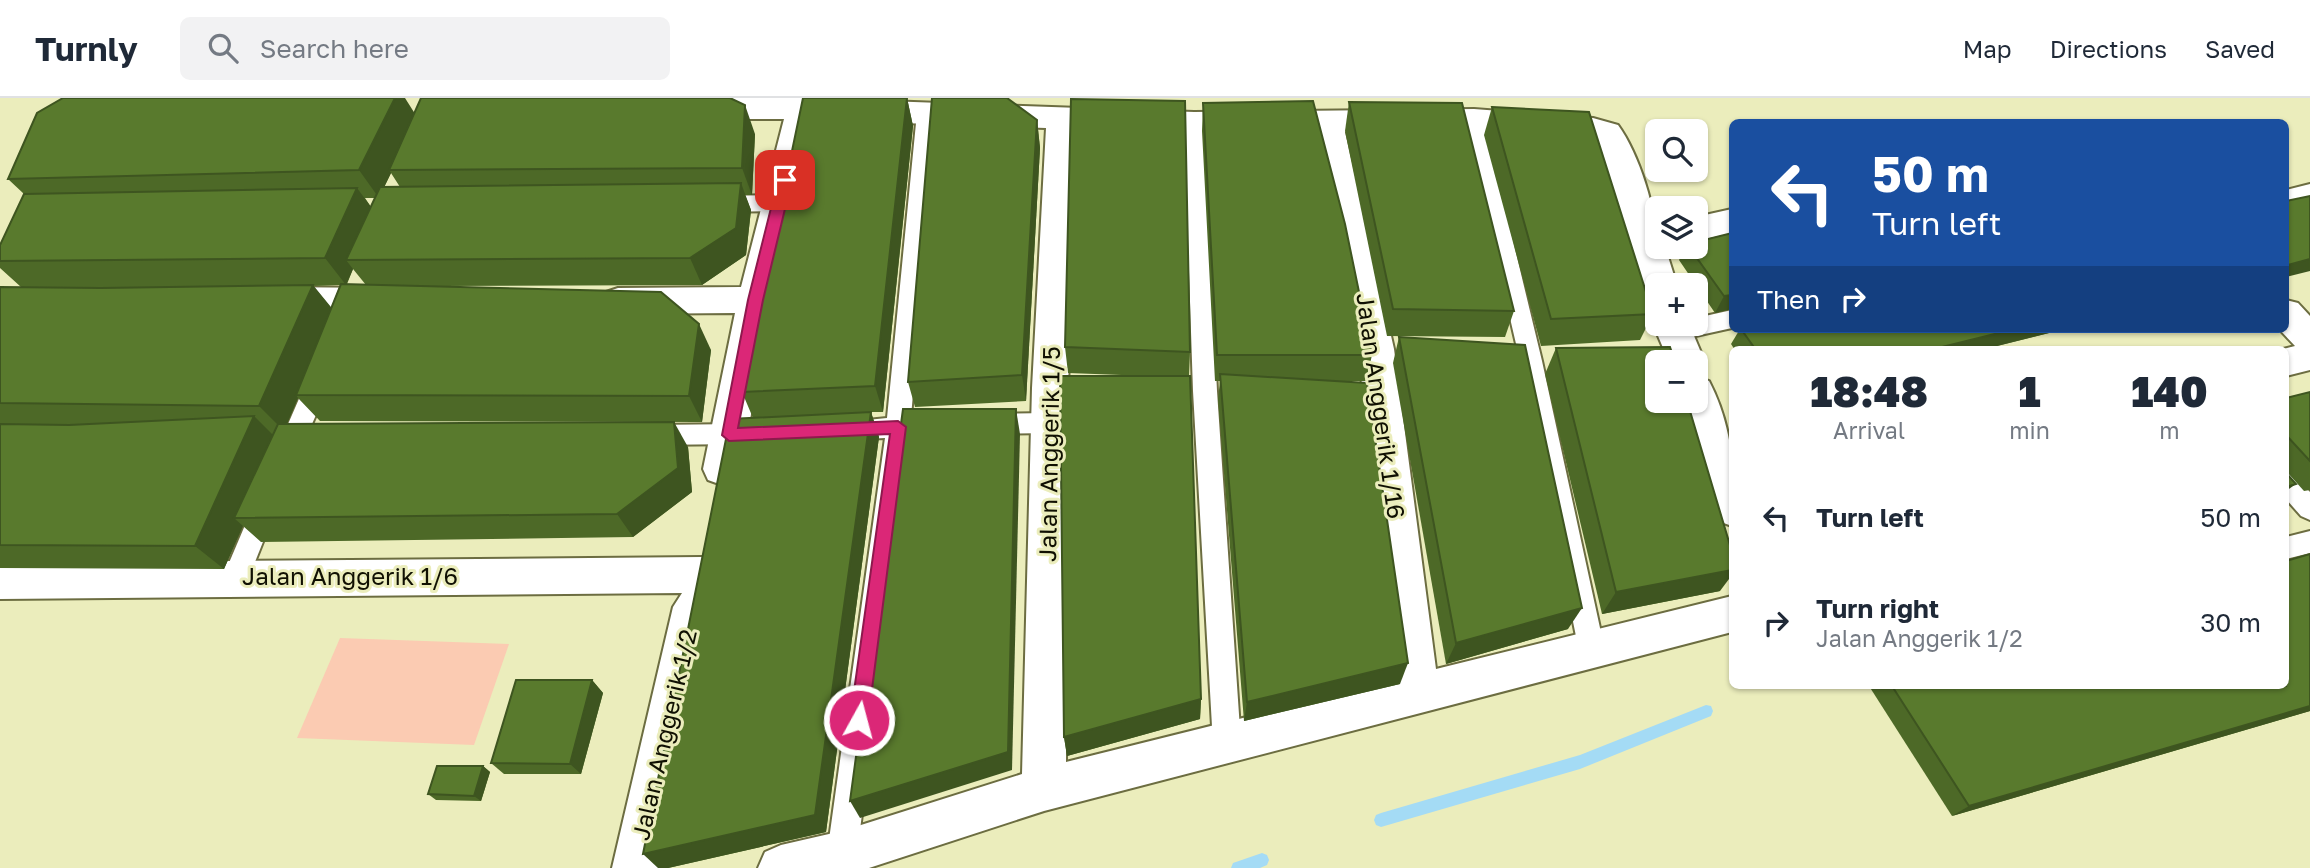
<!DOCTYPE html>
<meta charset="utf-8">
<style>
:root{--surface:#fff;--page:#f2f2f3;--text:#1f2937;--muted:#747a83;--line:#e0e1e3}
body{margin:0;font-family:"Golos Text",sans-serif;background:var(--page);color:var(--text);height:100vh;display:flex;flex-direction:column;font-size:26px;white-space:nowrap}
*{box-sizing:border-box;margin:0}
p{font-size:23px;color:var(--muted)}
.icon{flex:none;width:38px;height:38px;fill:none;stroke:currentColor;stroke-width:2;stroke-linecap:round;stroke-linejoin:round}
.map{position:relative;flex:1;overflow:hidden}
.details{position:absolute;left:1729px;top:248px;width:560px;height:343px;display:flex;flex-direction:column;background:var(--surface);border-radius:10px;box-shadow:0 2px 5px #0004}
.details>*{flex:none}
.top-card{position:absolute;left:1729px;top:21px;width:560px;height:214px;border-radius:10px;box-shadow:0 2px 5px #0004;background:#1a4fa0;color:#fff;overflow:hidden}
.controls{position:absolute;left:1645px;top:21px;display:grid;gap:14px}
.controls a{display:grid;place-items:center;width:63px;height:63px;border-radius:10px;background:var(--surface);box-shadow:0 2px 5px #0004;font-size:35px}
.pin{position:absolute;display:grid;place-items:center;width:60px;height:60px;color:#fff;margin:-30px;border-radius:14px;box-shadow:0 4px 10px #0006}
.me{position:absolute;width:77px;margin:-38px;rotate:7deg;stroke-linejoin:round;filter:drop-shadow(0 0 5px #0008)}
.turn{display:flex;align-items:center;gap:24px;height:147px;padding:0 28px;font-size:32px}
.turn .icon{width:91px;height:91px;stroke-width:2.5}
.turn b{display:block;font-size:49px;line-height:60px}
.then{display:flex;align-items:center;height:66px;padding:0 28px;background:#0003;gap:14px;font-size:26px}
.eta{display:flex;justify-content:space-evenly;align-items:center;height:119px;text-align:center}
.eta b{font-size:42px;font-weight:800;line-height:49px}
ul{padding:0;list-style:none}
li{display:flex;align-items:center;gap:21px;height:105px;padding:0 28px}
li div{flex:1}
li b{display:block;font-size:26px}
li em{font-style:normal}
header{display:flex;align-items:center;gap:42px;box-sizing:border-box;height:98px;padding:0 35px;background:var(--surface);border-bottom:2px solid var(--line)}
header strong{font-size:33px}
nav{display:flex;gap:38px;margin-inline-start:auto;font-size:24px}
.search{width:490px;height:63px;background:var(--page);display:flex;align-items:center;gap:18px;box-sizing:border-box;padding:0 24px;border-radius:10px;color:var(--muted);font-size:26px}
.map>svg:first-child{display:block}
</style>
<header>
<strong>Turnly</strong>
<div class="search"><svg class="icon" aria-label="search" viewBox="0 0 24 24"><circle cx="10" cy="10" r="6"/><path d="M15 15l6 6"/></svg>Search here</div>
<nav><a>Map</a><a>Directions</a><a>Saved</a></nav>
</header>
<div class="map">
<svg width="2310" height="770" viewBox="0 0 2310 770">
<rect width="100%" height="100%" fill="#ebedbc"/>
<polygon fill="#fbcbb2" points="340,540 509,546 474,647 297,640"/>
<g fill="none" stroke-linecap="round" stroke-linejoin="round">
<g fill="#a4dbf5" fill-rule="evenodd">
<polygon points="1706,607 1711,608 1713,613 1711,618 1580,671 1381,729 1376,727 1374,722 1376,717 1381,715 1580,657"/>
<polygon points="1262,755 1267,757 1269,762 1267,767 1260,770 1231,770 1233,765"/>
</g>
<defs>
<g id="service">
<polygon points="927,8 934,10 937,15 911,319 934,318 942,321 946,328 942,335 909,339 857,756 852,766 843,770 832,766 827,756 885,340 845,342 837,339 833,332 837,325 887,320 917,15 920,10"/>
<polygon points="1474,15 1481,17 1484,22 1542,263 1605,553 1601,562 1592,565 1583,562 1579,553 1520,263 1464,22 1467,17"/>
<polygon points="1194,18 1201,20 1204,25 1217,293 1241,646 1237,655 1227,659 1217,655 1213,646 1193,293 1184,25 1187,20"/>
<polygon points="2310,86 2310,100 2286,106 2286,92"/>
<polygon points="779,97 786,100 789,105 786,110 779,113 715,114 708,111 705,106 708,101 715,98"/>
<polygon points="1732,212 1732,230 1673,243 1665,240 1662,234 1665,228 1696,226 1696,220"/>
<polygon points="320,271 328,274 332,280 299,356 296,363 287,366 278,363 275,356 308,280 312,274"/>
<polygon points="1050,315 1058,318 1062,325 1058,332 1050,335 985,336 977,333 973,326 977,319 985,316"/>
<polygon points="742,326 750,329 754,336 750,343 742,346 649,347 641,344 637,337 641,330 649,327"/>
<polygon points="2286,375 2295,378 2310,394 2310,422 2301,418 2286,401"/>
<polygon points="266,396 275,399 278,406 249,479 245,487 236,490 227,487 223,479 254,406 257,399"/>
<polygon points="2310,433 2310,455 2286,461 2286,439"/>
</g>
<g id="minor">
<path d="M693,0H802L1194,14L1474,11L1593,20L1618,27C1639,56 1657,113 1657,149H1665L1677,187H1657V199L1648,196L1643,187L1596,43L1474,33L1345,34L1394,251L1436,571L1732,498V534L1044,713L869,770H758L765,754L781,747L842,733L1022,676L1032,290L1046,30L815,22L772,202L741,371L736,382L722,387L708,382L703,371L735,215L618,216L606,212L601,203L606,194L618,190L741,189L784,21H695L684,17L679,10L684,3ZM1077,31L1194,36L1314,34L1358,251L1395,582L1066,664L1068,290Z"/>
<polygon points="1732,111 1732,135 1696,143 1696,119"/>
<polygon points="272,189 386,190 398,194 403,203 398,212 386,216 272,215 260,211 255,202 260,193"/>
<polygon points="2286,202 2298,205 2310,218 2310,272 2286,278 2286,252 2279,252 2295,248 2279,231 2286,231"/>
<polygon points="1657,219 1657,226 1689,226 1705,264 1700,274 1696,275 1696,264 1669,264 1653,226"/>
<path d="M1696,278L1709,283C1732,327 1737,379 1732,428L1718,423L1712,411L1681,303H1696Z"/>
<polygon points="701,459 715,464 721,477 715,490 702,494 707,496 713,509 658,770 612,770 673,509 682,495 0,501 0,465"/>
</g>
</defs>
<use href="#service" stroke="#6c6d41" stroke-width="4"/>
<use href="#minor" stroke="#6c6d41" stroke-width="4"/>
<use href="#service" fill="#fff" fill-rule="evenodd"/>
<use href="#minor" fill="#fff" fill-rule="evenodd"/>
</g>
<g fill="#4d6927" fill-rule="evenodd">
<polygon points="907,0 913,28 883,314 871,314 879,339 826,734 668,770 658,770 753,320 742,294"/>
<polygon points="1349,4 1514,213 1505,239 1387,238 1345,33"/>
<polygon points="1203,5 1372,257 1366,283 1338,283 1400,586 1244,623 1218,301 1220,283 1215,283 1202,33"/>
<polygon points="1492,9 1653,216 1640,242 1541,248 1484,37"/>
<path d="M414,15L755,36L752,97H745L751,112L746,157L702,187L441,188L711,252L702,324L320,323L298,300L287,326L688,349L692,394L633,439L261,444L243,428L224,471L0,470V189H21L0,170V147L24,96L8,81ZM391,75L400,89H384ZM365,100H375L371,109ZM353,171L366,187L347,186ZM340,187L331,210L313,188Z"/>
<polygon points="1037,22 1040,50 1026,303 915,309 908,284"/>
<polygon points="1732,135 1732,211 1715,215 1679,162 1685,149 1696,149"/>
<polygon points="1740,231 2065,231 1981,252 1735,252 1731,246"/>
<polygon points="1399,239 1568,531 1446,566 1393,265"/>
<polygon points="1065,249 1190,254 1189,278 1201,601 1200,621 1067,658 1064,639 1148,278 1068,275"/>
<polygon points="1556,250 1720,493 1602,516 1545,276"/>
<polygon points="2310,294 2310,392 2304,393 2286,373 2286,300"/>
<polygon points="592,582 603,595 581,676 504,676 491,665"/>
<polygon points="1869,588 2286,588 2310,613 1952,718"/>
<polygon points="483,668 490,674 481,703 436,702 428,696"/>
</g>
<g fill="#3e5520">
<polygon points="395,0 405,0 417,19 389,72 391,75 379,100 359,72"/>
<polygon points="907,0 913,28 883,314 875,288"/>
<polygon points="745,7 755,36 752,97 742,70"/>
<polygon points="1037,22 1040,50 1026,303 1022,277"/>
<polygon points="741,85 751,112 746,157 702,187 690,160"/>
<polygon points="357,90 377,117 346,162 353,171 346,187 325,160"/>
<polygon points="2310,161 2310,173 2286,179 2286,169 2288,167"/>
<polygon points="313,187 335,214 296,297 298,300 284,333 259,308"/>
<polygon points="1732,197 1732,211 1715,215 1724,198"/>
<polygon points="699,226 711,252 702,324 689,298"/>
<polygon points="2015,231 2065,231 1981,252 1930,252"/>
<polygon points="1016,311 1020,336 1012,672 860,720 850,703"/>
<polygon points="871,314 879,339 826,734 668,770 658,770 643,756"/>
<polygon points="254,318 279,343 234,420 243,428 224,471 195,448"/>
<polygon points="674,324 688,349 692,394 633,439 617,416"/>
<polygon points="2296,386 2286,393 2286,389"/>
<polygon points="1732,472 1732,477 1720,493 1602,516 1616,494"/>
<polygon points="1582,510 1568,531 1446,566 1456,545"/>
<polygon points="1408,565 1400,586 1244,623 1247,604"/>
<polygon points="592,582 603,595 581,676 570,666"/>
<polygon points="1201,601 1200,621 1067,658 1064,639"/>
<polygon points="2310,608 2310,613 1952,718 1969,708"/>
<polygon points="483,668 490,674 481,703 474,698"/>
</g>
<g fill="#597a2d" stroke="#3e5520" stroke-width="2">
<polygon points="63,0 395,0 359,72 8,81 37,15"/>
<polygon points="421,0 730,0 745,7 742,70 389,72"/>
<polygon points="803,0 907,0 875,288 742,294"/>
<polygon points="932,0 1007,0 1037,22 1022,277 908,284"/>
<polygon points="1071,1 1185,3 1190,254 1065,249"/>
<polygon points="1313,3 1345,126 1372,257 1217,257 1203,5"/>
<polygon points="1349,4 1462,5 1514,213 1393,211"/>
<polygon points="1492,9 1589,14 1653,216 1551,221"/>
<polygon points="741,85 736,130 690,160 346,162 380,89"/>
<polygon points="357,90 325,160 0,163 0,147 24,96"/>
<polygon points="2310,98 2310,161 2288,167 2286,164 2286,103"/>
<polygon points="1732,135 1732,197 1724,198 1689,149 1696,149 1696,144"/>
<polygon points="341,186 661,194 699,226 689,298 296,297"/>
<polygon points="313,187 259,308 0,305 0,189 101,190"/>
<polygon points="1741,231 2015,231 1930,252 1756,252"/>
<polygon points="1399,239 1525,247 1582,510 1456,545"/>
<polygon points="1670,249 1675,264 1657,264 1657,303 1687,303 1732,454 1732,472 1616,494 1556,250"/>
<polygon points="1220,276 1367,285 1408,565 1247,604"/>
<polygon points="1060,278 1190,278 1201,601 1064,639"/>
<polygon points="2310,294 2310,363 2286,337 2286,300"/>
<polygon points="903,311 1016,311 1008,654 850,703"/>
<polygon points="871,314 815,717 643,756 730,321"/>
<polygon points="254,318 195,448 0,447 0,326 69,327"/>
<polygon points="674,324 678,370 617,416 234,420 278,326"/>
<polygon points="2286,375 2296,386 2286,389"/>
<polygon points="2310,456 2310,608 1969,708 1892,588 2286,588 2286,463"/>
<polygon points="516,582 592,582 570,666 491,665"/>
<polygon points="437,668 483,668 474,698 428,696"/>
</g>
<polygon fill="#db2777" stroke="#8e194d" stroke-width="2" points="785,77 792,82 763,202 738,330 898,323 906,329 868,622 866,628 859,631 853,628 850,622 890,336 729,343 722,337 748,202 778,82"/>
<g text-anchor="middle" stroke-width="6" stroke-linejoin="round" paint-order="stroke">
<g font-size="24" fill="#101002" stroke="#ebedbc">
<text transform="translate(1380 308) rotate(82)" y="8">Jalan Anggerik 1/16</text>
<text transform="translate(1050 356) rotate(-89)" y="8">Jalan Anggerik 1/5</text>
<text x="350" y="487">Jalan Anggerik 1/6</text>
<text transform="translate(665 637) rotate(-77)" y="8">Jalan Anggerik 1/2</text>
</g>
</g>
</svg>
<div class="controls">
<a><svg class="icon" aria-label="search" viewBox="0 0 24 24"><circle cx="10" cy="10" r="6"/><path d="M15 15l6 6"/></svg></a>
<a><svg class="icon" aria-label="layers" viewBox="0 0 24 24"><path d="M12 4l9 5-9 5-9-5zM3 14l9 5 9-5"/></svg></a>
<a>+</a>
<a>−</a>
</div>
<div class="pin" style="left:785px;top:82px;background:#d93025"><svg class="icon" aria-label="arrive" viewBox="0 0 24 24"><path d="M6 21V4h12l-3 4 3 4H6"/></svg></div>
<svg class="me" style="left:859px;top:622px" viewBox="-20 -20 40 40"><circle r="17" fill="#db2777" stroke="#fff" stroke-width="3"/><path d="M0-11L8 9 0 5-8 9z" fill="#fff"/></svg>
<div class="top-card">
<div class="turn"><svg class="icon" aria-label="left" viewBox="0 0 24 24"><path d="M17 20v-9H6M10 6l-5 5 5 5"/></svg><div><b>50 m</b>Turn left</div></div>
<div class="then">Then<svg class="icon" aria-label="right" viewBox="0 0 24 24"><path d="M7 20v-9h11M14 6l5 5-5 5"/></svg></div>
</div>
<section class="details">
<div class="eta">
<div><b>18:48</b><p>Arrival</p></div>
<div><b>1</b><p>min</p></div>
<div><b>140</b><p>m</p></div>
</div>
<ul>
<li><svg class="icon" aria-label="left" viewBox="0 0 24 24"><path d="M17 20v-9H6M10 6l-5 5 5 5"/></svg><div><b>Turn left</b></div><em>50 m</em></li>
<li><svg class="icon" aria-label="right" viewBox="0 0 24 24"><path d="M7 20v-9h11M14 6l5 5-5 5"/></svg><div><b>Turn right</b><p>Jalan Anggerik 1/2</p></div><em>30 m</em></li>
</ul>
</section>
</div>
